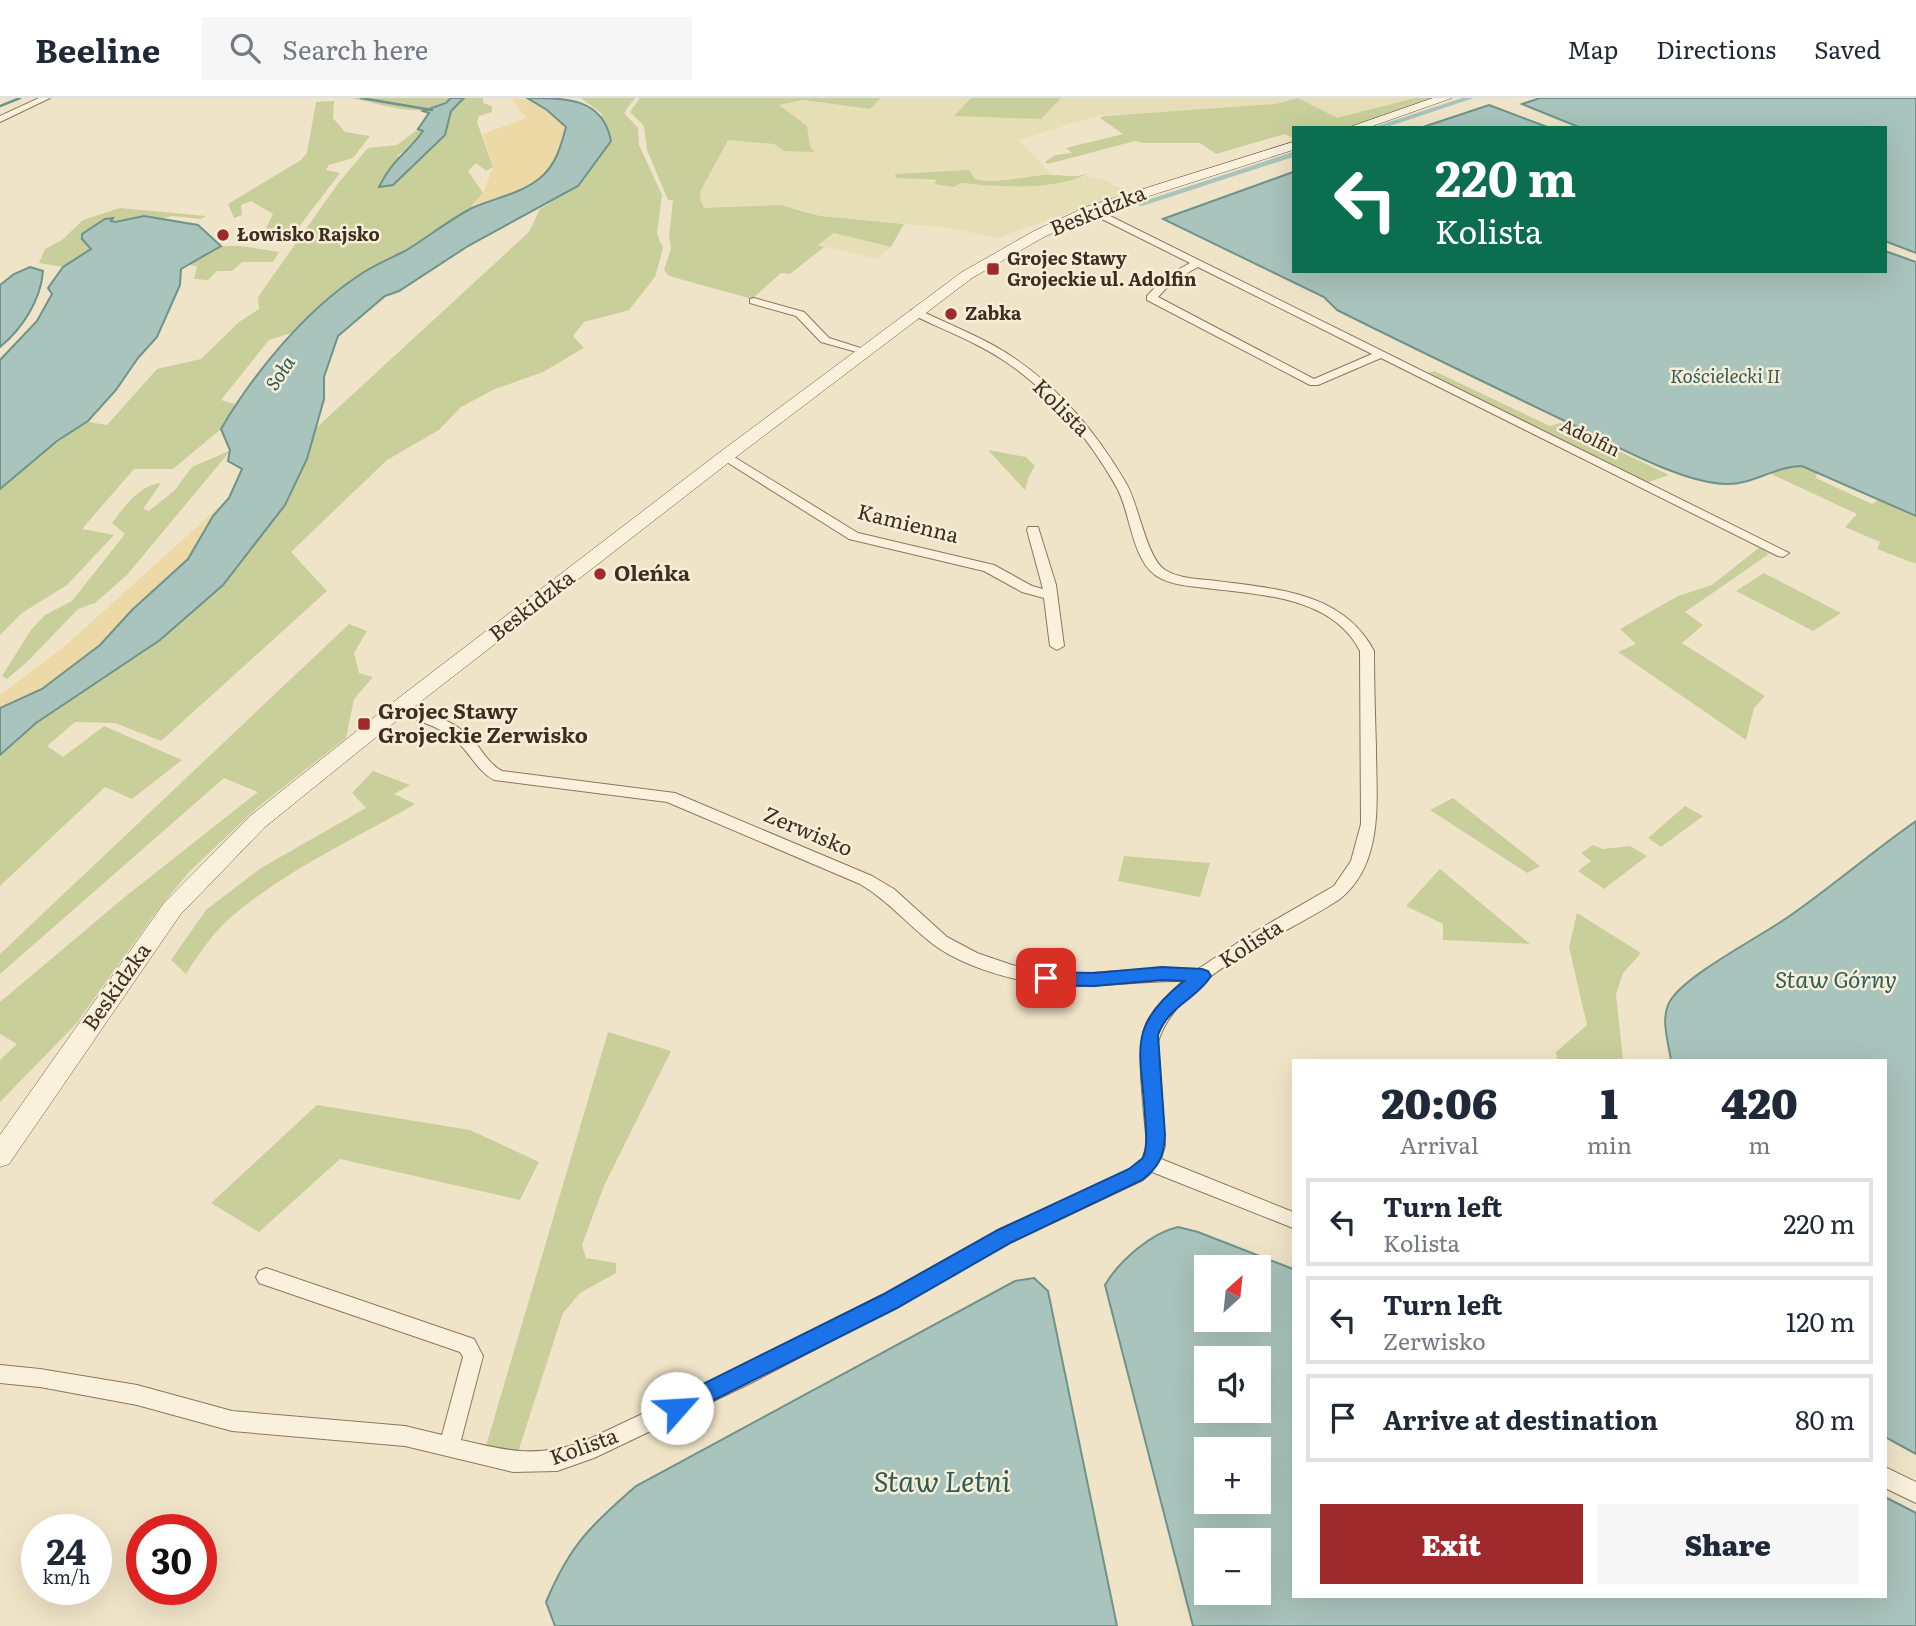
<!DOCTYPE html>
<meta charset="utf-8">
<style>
:root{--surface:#fff;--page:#f6f6f7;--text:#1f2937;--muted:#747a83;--line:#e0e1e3;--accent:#9e2a2b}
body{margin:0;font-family:Literata,serif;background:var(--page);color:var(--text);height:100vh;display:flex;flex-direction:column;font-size:26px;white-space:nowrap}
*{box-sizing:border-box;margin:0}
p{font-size:23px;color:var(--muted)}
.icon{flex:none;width:38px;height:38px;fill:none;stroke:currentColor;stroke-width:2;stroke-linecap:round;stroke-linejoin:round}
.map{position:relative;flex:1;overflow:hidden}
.sheet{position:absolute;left:1292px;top:961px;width:595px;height:539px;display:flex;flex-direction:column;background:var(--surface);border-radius:0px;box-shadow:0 7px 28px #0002}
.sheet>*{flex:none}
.guide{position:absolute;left:1292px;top:28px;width:595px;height:147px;border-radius:0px;box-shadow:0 7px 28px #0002;background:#0b6e4f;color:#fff;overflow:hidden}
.needle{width:46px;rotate:27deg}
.buttons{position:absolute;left:1194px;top:1157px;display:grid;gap:14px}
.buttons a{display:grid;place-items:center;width:77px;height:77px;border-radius:0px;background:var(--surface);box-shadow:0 7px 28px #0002;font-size:35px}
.speed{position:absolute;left:21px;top:1416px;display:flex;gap:14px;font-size:35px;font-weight:700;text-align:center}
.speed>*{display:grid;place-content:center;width:91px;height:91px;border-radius:50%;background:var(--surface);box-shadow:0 7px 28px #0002;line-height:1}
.speed small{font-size:18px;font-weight:400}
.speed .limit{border:10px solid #d22;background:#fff;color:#111}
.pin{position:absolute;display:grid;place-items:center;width:60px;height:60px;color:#fff;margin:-30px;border-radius:14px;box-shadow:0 4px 10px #0006}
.me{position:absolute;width:77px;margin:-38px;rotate:64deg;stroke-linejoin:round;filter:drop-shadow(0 0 5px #0008)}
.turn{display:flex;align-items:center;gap:24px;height:147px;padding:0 28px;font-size:32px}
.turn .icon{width:91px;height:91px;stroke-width:2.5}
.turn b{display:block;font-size:49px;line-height:60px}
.eta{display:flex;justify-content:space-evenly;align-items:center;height:119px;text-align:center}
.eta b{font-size:42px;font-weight:800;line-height:49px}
.primary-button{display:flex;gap:14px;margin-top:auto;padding:14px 28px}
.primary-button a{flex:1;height:80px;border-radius:0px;background:var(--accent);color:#fff;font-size:28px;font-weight:800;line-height:80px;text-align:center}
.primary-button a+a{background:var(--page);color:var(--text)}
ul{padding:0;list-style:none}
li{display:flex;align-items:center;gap:21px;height:88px;margin:0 14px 10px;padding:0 14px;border:4px solid var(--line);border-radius:0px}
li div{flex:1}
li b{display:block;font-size:26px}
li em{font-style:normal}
header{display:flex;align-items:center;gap:42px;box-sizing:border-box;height:98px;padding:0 35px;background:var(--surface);border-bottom:2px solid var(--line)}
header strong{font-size:33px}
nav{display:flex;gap:38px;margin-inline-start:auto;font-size:24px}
.search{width:490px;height:63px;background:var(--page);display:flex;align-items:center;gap:18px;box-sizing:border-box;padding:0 24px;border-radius:0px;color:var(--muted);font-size:26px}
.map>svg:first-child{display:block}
</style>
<header>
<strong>Beeline</strong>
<div class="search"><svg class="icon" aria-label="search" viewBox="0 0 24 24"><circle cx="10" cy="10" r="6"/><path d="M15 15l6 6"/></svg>Search here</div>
<nav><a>Map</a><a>Directions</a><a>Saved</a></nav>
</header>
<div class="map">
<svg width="1916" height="1528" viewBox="0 0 1916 1528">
<rect width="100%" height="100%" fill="#f0e4c8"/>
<g fill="#e6deb5">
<polygon points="881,0 971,0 954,17 1040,21 1061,0 1416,0 1337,20 1298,0 1275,6 1236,10 1100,17 1018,42 1051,76 993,83 975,81 969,72 896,80 1007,89 1056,85 1087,78 1101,81 1127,94 997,140 950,130 820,118 796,110 704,110 700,101 700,92 728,42 774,46 785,53 814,53 810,49 807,28 778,7 803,2 870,11"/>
<polygon points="835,135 891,149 877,161 818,147"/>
</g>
<g fill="#c9cf9b">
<path d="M351,0H451C428,25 379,5 351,0Z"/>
<polygon points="464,0 483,0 483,5 492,8 492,14 479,18 477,24 493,69 486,73 476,65 468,73 483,95 467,113 406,152 358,178 294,234 269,242 221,302 235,306 221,331 173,371 134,371 82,431 114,437 67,487 22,515 0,537 0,391 57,343 88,324 107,327 157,271 201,261 239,224 259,211 258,199 339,84 368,50 397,47 418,31 424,33 412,48 397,58 420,58 445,37 451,13"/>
<polygon points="581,0 635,0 624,15 638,30 639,47 662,97 657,136 663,150 655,179 629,212 584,224 573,238 584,250 543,274 495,291 461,309 439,332 387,362 291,454 327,493 161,643 115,625 75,624 47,648 63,659 104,628 182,662 132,701 105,689 0,788 0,657 36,625 160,542 307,361 315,331 529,134 540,111 578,88 602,16"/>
<polygon points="640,0 881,0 870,11 803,2 779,7 807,28 810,49 815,54 784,53 774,46 728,42 701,92 700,101 704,110 780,107 820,118 904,126 891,149 834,135 818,147 824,149 790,176 781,175 752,201 669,178 664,172 671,150 669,139 673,102 668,102 647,52 644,28 630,14"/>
<polygon points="971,0 1061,0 1041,21 954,18"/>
<polygon points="1298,0 1337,20 1415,0 1440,0 1345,30 1293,30 1293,40 1285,36 1216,56 1200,45 1143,45 1135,43 1048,66 1045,64 1055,57 1072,55 1066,50 1123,36 1100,20 1104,18 1275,6"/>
<path d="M334,3L333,20L345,34L370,38L353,60L329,67L326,72L340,75L298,130C285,138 278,138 266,130L273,116L251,103L241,107L242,117L234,120L228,106L301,62L307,55L316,4Z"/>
<path d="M969,72L975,81C1000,87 1024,77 1049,77C1064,77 1071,80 1088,76C1050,93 1001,89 961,85L954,89L935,86L936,82L896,80L895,76Z"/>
<polygon points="120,110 206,118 201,121 172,118 161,121 144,118 111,123 91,151 63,169 39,165 45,151 62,142 83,122"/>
<polygon points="221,148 241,148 279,154 273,164 242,164 232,173 217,173 208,182 194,181 197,169 188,166"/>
<polygon points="1434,273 1550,328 1560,325 1669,377 1646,385 1426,276"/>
<path d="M231,352L127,477L95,505L78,511L28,563L7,581L2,578L31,532L45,517L72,503L125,436L112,425C124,409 139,387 161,385L143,411L149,413L174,393L192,369Z"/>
<polygon points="988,352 1026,359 1035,368 1029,378 1025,392"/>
<polygon points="1786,368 1802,368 1817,375 1816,380 1872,406 1880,401 1916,418 1916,466 1877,451 1880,444 1845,429 1857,416 1771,376"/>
<polygon points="1760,449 1769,456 1685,514 1703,527 1682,545 1765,598 1754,610 1746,642 1618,554 1636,546 1620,531 1678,498 1712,487"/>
<polygon points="1764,475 1841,515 1813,533 1736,493"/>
<polygon points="349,526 367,533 354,555 359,575 373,579 354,601 346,640 258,709 190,773 156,814 76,926 0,1004 0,962 17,946 0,936 0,904 126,798 258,694 224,680 0,876 0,856"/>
<path d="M373,673L410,687L394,696L415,706C353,742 284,773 230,820C212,836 199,856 186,876L171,862L206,812L261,770L366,710L352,695Z"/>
<polygon points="1453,700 1540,768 1527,775 1430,712"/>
<polygon points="1685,708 1703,718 1661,749 1648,740"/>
<polygon points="1593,747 1603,751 1630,748 1647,758 1604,791 1578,773 1591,763 1581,755"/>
<polygon points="1124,758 1210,765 1200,799 1118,783"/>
<polygon points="1440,771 1530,846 1443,842 1443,826 1406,808"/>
<polygon points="1577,815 1641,855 1623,875 1616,896 1623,962 1557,962 1556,954 1587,927 1569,849"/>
<polygon points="608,934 671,953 604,1088 582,1147 586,1160 616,1165 616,1175 580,1195 563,1215 518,1354 486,1348"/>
<polygon points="317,1007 470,1032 539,1064 520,1102 340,1061 259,1134 211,1105"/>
</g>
<g fill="#ecd9a5">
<path d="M511,0C535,0 549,14 566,29C563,39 561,52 556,61C537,93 497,98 467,113L483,95L493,69L483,36L526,20Z"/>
<polygon points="229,400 213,418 188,461 132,512 101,547 42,591 0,610 0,597 66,547"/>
</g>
<g fill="#a9c4bc" stroke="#6f938a" stroke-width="2" fill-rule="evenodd">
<path d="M451,0H464L451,13L445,37L393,87L379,89C393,60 406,57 423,33L418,31L429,15L423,13L446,5Z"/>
<path d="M527,0C567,0 603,0 611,43L578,88L468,148L399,193L385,198L338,238L324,279V301L307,361L285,407L223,487L160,542L36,625L0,657V610L42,591L100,547L132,512L188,461L213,418L229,400L242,371L228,363L230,352L221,331C253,276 304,214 358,178C372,168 389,161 405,153C428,139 449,122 472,110C494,100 521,96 540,80C556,67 561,48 566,29L547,12Z"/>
<polygon points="1540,0 1916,0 1916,155 1885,143 1885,30 1581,30 1522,6"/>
<polygon points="1489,7 1550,30 1420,30"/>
<path d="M1293,74V173H1885V153L1916,164V418L1802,368C1776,368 1752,387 1726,386C1681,385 1608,344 1567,324C1490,287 1413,250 1337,212L1324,199L1163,121Z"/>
<polygon points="144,118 198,127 221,148 181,171 180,187 157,239 138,260 116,292 88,323 57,343 0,391 0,262 37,223 52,196 48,190 63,169 91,151 82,141 82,136 105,121 113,120 111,123 115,124"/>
<path d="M30,169L43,173C41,202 22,231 0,249V187L14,176Z"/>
<path d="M1916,723V1356L1885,1339V962H1671C1668,943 1659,917 1672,900C1692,873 1762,838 1791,817C1834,787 1873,753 1916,723Z"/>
<path d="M1178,1129L1198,1134L1293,1171V1498H1885V1399L1916,1415V1528H1193L1105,1187C1119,1163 1151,1135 1178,1129ZM1206,1169H1258V1222H1206ZM1206,1260H1258V1312H1206ZM1206,1351H1258V1404H1206ZM1258,1442V1494H1206V1442Z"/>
<path d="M1034,1180L1048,1193L1117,1528H555L546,1504C570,1447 590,1428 636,1388L1015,1183Z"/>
</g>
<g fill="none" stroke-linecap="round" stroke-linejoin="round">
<g stroke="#6f938a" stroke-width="2.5">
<polyline points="361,0 432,12"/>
<polyline points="0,8 20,0"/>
</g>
<g fill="#a9c4bc" fill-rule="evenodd">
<polygon points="1462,0 1474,0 1384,30 1371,30"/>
<polygon points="1293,54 1293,59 1142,108 1135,106"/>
</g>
<defs>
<g id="minor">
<polygon points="39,0 50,0 0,24 0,18"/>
<path d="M1088,110H1094L1789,455L1783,459L1778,458L1381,260L1318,287H1310L1147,202V198L1165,179L1190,165L1088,114ZM1198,169L1372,256L1314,281L1158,199L1173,183Z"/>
<polygon points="754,200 804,214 829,240 870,253 864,256 821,244 796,218 750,205 750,201"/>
<path d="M911,212H919C950,227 985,240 1014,260C1060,291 1098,337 1126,385C1139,407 1146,459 1165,472C1180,481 1200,481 1217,483C1276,491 1343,494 1374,553C1374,585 1375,618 1376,650C1376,701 1385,764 1340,801C1285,838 1179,876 1158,944L1165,1048L1161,1061L1293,1114V1130L1152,1074L1143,1082L1012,1144L896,1209L751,1285L594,1360L557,1373L513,1374L405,1348L232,1333L137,1307L40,1289L0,1285V1267L40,1271L137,1287L232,1313L405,1328L442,1337L463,1259L460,1254L259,1185L256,1179L259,1173L266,1170L474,1241L483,1258L461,1342C508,1353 536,1360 583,1344L737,1271L882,1197L998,1132L1129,1072L1142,1061L1147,1048C1145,1017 1134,950 1147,924C1155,908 1170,895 1183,883C1147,882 1112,888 1076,888C1033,889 970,873 934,847C908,827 889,803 860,786L667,704L494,682C476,672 470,654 455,642C438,627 414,622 394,613L392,610L399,605C422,612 451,621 469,638C481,649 487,665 502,673L675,695L872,778L894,791L947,839L977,855L1012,867L1046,874L1076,876L1162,870L1198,871L1251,836L1334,788L1351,763L1361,726L1360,553C1332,498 1260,497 1206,490C1189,488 1169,487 1155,477C1131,458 1131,416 1117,390C1090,342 1052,295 1006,264C977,244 943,232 911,216Z"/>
<polygon points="726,354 858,435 994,467 1032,488 1043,491 1027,432 1028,429 1038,429 1056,487 1064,548 1057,552 1050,548 1044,500 1022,494 984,473 849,441 722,361 720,358"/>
<polygon points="1885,1369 1916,1384 1916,1405 1885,1390"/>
</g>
<g id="secondary">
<polygon points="1433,0 1452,0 1367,30 1347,30"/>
<polygon points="1293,44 1293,52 1096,115 1044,139 972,180 732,362 406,615 265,729 180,817 9,1066 0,1069 0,1037 164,805 249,719 392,605 720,354 962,174 1034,133 1086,109"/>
</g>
</defs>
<use href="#minor" stroke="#8d765c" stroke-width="2"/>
<use href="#secondary" stroke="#6f573f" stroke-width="1"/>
<use href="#minor" fill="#faf1dc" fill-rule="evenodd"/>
<use href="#secondary" fill="#faf1dc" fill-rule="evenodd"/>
</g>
<path fill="#1a73e8" stroke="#114b97" stroke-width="2" d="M1162,869L1202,871L1208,873L1211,878C1197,901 1169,907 1158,937L1165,1037C1164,1058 1159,1069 1142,1082L1012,1144L897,1210L684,1317L677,1319L669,1317L666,1310L669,1303L882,1197L998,1132L1129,1071L1143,1060C1148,1047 1146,1032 1145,1018C1141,951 1126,929 1184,883L1162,882L1094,888L1046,887L1040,885L1038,880L1040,876L1046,874L1094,875Z"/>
<g fill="#9e2a2b" stroke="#f7eed8" stroke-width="2.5">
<circle cx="223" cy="137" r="7"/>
<rect x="986" y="164" width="14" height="14" rx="3.5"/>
<circle cx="951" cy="216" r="7"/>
<circle cx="600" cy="476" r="7"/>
<rect x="357" y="619" width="14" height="14" rx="3.5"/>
</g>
<g text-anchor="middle" stroke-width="5" stroke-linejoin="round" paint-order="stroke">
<g font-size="18" font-weight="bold" fill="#3d2e20" stroke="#f7eed8" text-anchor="start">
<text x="237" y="143">Łowisko Rajsko</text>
<text x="1007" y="167">Grojec Stawy<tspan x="1007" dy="21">Grojeckie ul. Adolfin</tspan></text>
<text x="965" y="222">Zabka</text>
</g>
<g font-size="18" fill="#3d2e20" stroke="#f7eed8">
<text transform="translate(1590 340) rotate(26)" y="6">Adolfin</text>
</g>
<g font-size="19" font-style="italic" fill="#2f5d5a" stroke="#f7eed8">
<text transform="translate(280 275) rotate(-56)" y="7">Soła</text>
<text x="1725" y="285">Kościelecki II</text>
</g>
<g font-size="21" fill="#3d2e20" stroke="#f7eed8">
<text transform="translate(1098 113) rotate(-22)" y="7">Beskidzka</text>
<text transform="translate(1061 310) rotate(45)" y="7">Kolista</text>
<text transform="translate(908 426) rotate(14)" y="7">Kamienna</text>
<text transform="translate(532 508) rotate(-38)" y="7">Beskidzka</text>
<text transform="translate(808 734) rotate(23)" y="7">Zerwisko</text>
<text transform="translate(1251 846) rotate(-33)" y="7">Kolista</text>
<text transform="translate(117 889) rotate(-55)" y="7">Beskidzka</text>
<text transform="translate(584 1349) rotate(-20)" y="7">Kolista</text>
</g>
<g font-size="21" font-weight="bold" fill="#3d2e20" stroke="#f7eed8" text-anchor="start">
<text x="614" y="483">Oleńka</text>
<text x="378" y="621">Grojec Stawy<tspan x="378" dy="24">Grojeckie Zerwisko</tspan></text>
</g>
<g font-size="23" font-style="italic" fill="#2f5d5a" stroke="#f7eed8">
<text x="1836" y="890">Staw Górny</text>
</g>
<g font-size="28" font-style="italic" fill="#2f5d5a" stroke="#f7eed8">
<text x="942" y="1394">Staw Letni</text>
</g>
</g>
</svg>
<div class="buttons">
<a><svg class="needle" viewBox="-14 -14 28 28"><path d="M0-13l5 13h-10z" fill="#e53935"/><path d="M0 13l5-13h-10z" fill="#747a83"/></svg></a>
<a><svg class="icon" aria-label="sound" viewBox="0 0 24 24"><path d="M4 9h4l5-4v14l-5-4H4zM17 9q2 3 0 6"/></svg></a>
<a>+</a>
<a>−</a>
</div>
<div class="speed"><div>24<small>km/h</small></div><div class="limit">30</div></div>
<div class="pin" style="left:1046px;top:880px;background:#d93025"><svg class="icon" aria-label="arrive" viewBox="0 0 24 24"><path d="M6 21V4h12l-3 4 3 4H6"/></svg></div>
<svg class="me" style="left:677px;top:1310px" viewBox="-20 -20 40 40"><circle r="19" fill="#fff"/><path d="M0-13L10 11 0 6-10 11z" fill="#1a73e8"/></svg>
<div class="guide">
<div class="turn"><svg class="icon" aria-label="left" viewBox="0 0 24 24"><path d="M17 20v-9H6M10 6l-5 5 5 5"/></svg><div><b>220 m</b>Kolista</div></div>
</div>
<section class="sheet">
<div class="eta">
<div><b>20:06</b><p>Arrival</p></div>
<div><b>1</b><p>min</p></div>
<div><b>420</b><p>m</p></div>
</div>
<ul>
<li><svg class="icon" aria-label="left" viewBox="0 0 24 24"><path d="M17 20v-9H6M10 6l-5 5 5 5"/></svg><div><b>Turn left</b><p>Kolista</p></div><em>220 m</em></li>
<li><svg class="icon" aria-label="left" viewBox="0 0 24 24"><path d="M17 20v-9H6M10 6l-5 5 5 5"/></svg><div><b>Turn left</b><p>Zerwisko</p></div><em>120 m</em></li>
<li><svg class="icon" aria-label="arrive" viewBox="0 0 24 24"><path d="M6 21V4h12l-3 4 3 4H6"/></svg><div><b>Arrive at destination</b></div><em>80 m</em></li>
</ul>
<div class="primary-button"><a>Exit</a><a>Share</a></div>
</section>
</div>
